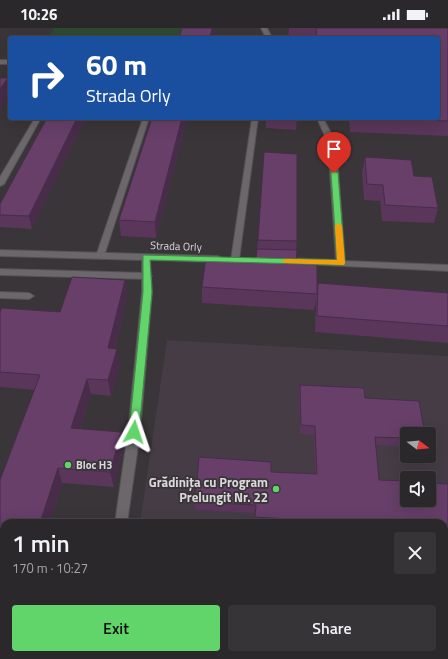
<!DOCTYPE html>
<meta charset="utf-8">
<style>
:root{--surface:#2b282b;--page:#373437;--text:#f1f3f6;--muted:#a6a6a9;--line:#474447;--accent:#61d46a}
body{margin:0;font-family:"Titillium Web",sans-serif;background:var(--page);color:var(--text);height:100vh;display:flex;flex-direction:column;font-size:15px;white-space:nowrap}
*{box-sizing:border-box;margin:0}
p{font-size:13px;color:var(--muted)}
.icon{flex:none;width:22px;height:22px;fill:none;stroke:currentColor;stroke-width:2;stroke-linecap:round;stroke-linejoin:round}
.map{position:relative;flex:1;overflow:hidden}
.side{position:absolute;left:0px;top:491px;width:448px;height:140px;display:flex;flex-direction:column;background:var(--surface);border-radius:12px 12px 0 0;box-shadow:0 4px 16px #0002,0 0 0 1px var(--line)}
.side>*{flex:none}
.hud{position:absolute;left:8px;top:8px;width:432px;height:84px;border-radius:4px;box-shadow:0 4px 16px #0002,0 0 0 1px var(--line);background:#1a4fa0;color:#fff;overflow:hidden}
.needle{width:26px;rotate:106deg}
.tools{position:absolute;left:400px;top:399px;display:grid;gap:8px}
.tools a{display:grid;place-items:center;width:36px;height:36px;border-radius:4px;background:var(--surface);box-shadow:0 4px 16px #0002,0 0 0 1px var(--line);font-size:20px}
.pin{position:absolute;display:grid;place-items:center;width:34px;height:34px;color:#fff;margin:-41px -17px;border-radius:50% 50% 50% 0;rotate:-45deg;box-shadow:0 0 4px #0007}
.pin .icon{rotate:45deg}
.me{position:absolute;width:44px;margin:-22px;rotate:5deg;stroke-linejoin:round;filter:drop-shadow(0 0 3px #0008)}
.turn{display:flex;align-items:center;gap:14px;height:84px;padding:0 12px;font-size:18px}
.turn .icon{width:52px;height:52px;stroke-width:2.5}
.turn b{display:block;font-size:28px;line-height:34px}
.round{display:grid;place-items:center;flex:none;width:42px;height:42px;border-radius:4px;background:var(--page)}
.summary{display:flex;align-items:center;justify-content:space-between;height:68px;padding:0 12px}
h1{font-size:24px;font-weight:600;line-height:30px}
.primary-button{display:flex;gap:8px;margin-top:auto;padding:8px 12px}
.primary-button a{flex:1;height:46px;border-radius:4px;background:var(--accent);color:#111;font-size:16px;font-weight:600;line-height:46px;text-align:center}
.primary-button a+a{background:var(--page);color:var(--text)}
.status{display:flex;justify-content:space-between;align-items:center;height:28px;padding:0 20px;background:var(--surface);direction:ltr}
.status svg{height:11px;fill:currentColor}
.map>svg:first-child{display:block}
</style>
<div class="status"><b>10:26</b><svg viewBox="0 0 49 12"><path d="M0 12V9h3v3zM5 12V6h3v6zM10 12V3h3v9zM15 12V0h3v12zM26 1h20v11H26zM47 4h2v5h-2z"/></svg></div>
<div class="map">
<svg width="448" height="631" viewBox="0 0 448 631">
<rect width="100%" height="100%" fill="#393539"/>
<path fill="#453c45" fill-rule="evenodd" d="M167,312L448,328V609H444V495H140ZM407,406H429V428H407ZM407,450H429V472H407Z"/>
<polygon fill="#2f4930" points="54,0 184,0 180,10 48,10"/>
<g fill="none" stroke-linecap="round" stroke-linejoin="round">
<defs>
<g id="service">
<rect x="0" y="32" width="10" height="4"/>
<polygon points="35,90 41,90 4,156 0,158 0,149"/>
<polygon points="143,90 149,90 104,228 103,230 97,230 96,228"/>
<polygon points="252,90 258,90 239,232 235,235 231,232"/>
<polygon points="0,241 147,245 152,248 147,251 0,247"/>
<polygon points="0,264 29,265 34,268 29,271 0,270"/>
</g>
<g id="minor">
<polygon points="261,0 267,0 272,10 266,10"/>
<polygon points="317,90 323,90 336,115 345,233 448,237 448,243 281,235 280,233 284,230 336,232 328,115"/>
<polygon points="0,222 218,228 222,231 218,234 150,232 152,264 140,404 127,495 115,495 128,404 142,264 142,232 0,228"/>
</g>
</defs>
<use href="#service" stroke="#545154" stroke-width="2"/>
<use href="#minor" stroke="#545154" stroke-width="2"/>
<use href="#service" fill="#6b676b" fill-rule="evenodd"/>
<use href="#minor" fill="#6b676b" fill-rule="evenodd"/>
</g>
<g fill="#59365a">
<polygon points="289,0 448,0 448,108 350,104 349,90 438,90 438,10 288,10"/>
<polygon points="47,90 85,90 32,201 0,199 0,176"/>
<polygon points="152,90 187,90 156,210 121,208 119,192"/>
<polygon points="266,90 297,90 296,102 266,100"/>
<polygon points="365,129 414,148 438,180 434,195 382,193 380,173 364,172 362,145"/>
<polygon points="258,212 297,213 296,222 296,235 317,265 318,255 448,265 448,315 315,304 316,272 314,282 202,275 202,259 256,232"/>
<polygon points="125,252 127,268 115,320 120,336 111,368 91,366 80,401 121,404 123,420 114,459 62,455 50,495 4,495 4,554 0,553 0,452 35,362 0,359 0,284 60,284"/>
<polygon points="300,357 365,370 407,406 407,419 376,417 379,452 448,456 448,511 444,511 444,495 255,495 255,485 195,482 195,474 315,446 314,407 300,406 299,365"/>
</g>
<g fill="#482c4a">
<polygon points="212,0 214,0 214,6 213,10 210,10"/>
<polygon points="8,50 10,60 10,65 0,81 0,61"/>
<polygon points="77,90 85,90 32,201 29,188"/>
<polygon points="182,90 187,90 156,210 155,194"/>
<polygon points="125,252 127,268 111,336 108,320"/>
<polygon points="117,321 120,336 111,368 108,352"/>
<polygon points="87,351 91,366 75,416 71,400"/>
<polygon points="121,404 123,420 114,459 110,444"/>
<polygon points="58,440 62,455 50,495 40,495"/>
<polygon points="131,627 137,627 136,631 130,631"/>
</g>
<g fill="#673f69" stroke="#482c4a">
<polygon points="182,0 212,0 210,10 179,10"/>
<polygon points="316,0 448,0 448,93 380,90 438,90 438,10 317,10"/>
<polygon points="0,50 8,50 0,61"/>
<polygon points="47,90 77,90 29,188 0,187 0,176"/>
<polygon points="152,90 182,90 155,194 119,192"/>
<polygon points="264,124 297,126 297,213 258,212"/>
<polygon points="365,129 411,132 414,148 432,149 438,180 385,177 383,157 367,156"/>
<polygon points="257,221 297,222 296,235 317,236 317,266 202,259 206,229 256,232"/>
<polygon points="72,249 125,252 108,320 117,321 108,352 87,351 71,400 121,404 110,444 58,440 40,495 4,495 4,541 0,540 0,452 40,347 0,344 0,284 2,280 60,284"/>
<polygon points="318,255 448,265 448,298 317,288"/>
<polygon points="300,357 364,360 365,370 419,373 425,406 407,406 407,410 375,409 379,452 407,453 407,472 429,472 429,455 448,456 448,503 444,503 444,495 324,495 324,493 255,489 256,477 195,474 199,429 271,434 271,444 317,446 315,398 301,397"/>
<polygon points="0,596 4,596 4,627 131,627 130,631 0,631"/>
</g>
<polygon fill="#61d46a" stroke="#3f8a45" points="334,143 338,145 345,235 344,237 150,232 152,264 139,404 137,407 134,408 130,407 129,404 143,264 143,227 337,232 331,145"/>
<polygon fill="#f59e0b" points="338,195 342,198 345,235 344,237 284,235 282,233 286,231 337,232 335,198"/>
<g fill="#61d46a" stroke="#393539" stroke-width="1.5">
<circle cx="68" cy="437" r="4"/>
<circle cx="276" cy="461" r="4"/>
</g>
<g text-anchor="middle" stroke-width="3.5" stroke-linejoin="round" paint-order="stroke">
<g font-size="11" fill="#dad8da" stroke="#393539">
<text transform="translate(176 218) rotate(2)" y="4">Strada Orly</text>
</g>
<g font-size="11" font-weight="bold" fill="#dad8da" stroke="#393539" text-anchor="start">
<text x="76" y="441">Bloc H3</text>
</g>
<g font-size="13" font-weight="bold" fill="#dad8da" stroke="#393539" text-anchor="end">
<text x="268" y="459">Grădinița cu Program<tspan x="268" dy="15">Prelungit Nr. 22</tspan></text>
</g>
</g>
</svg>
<div class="tools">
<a><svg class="needle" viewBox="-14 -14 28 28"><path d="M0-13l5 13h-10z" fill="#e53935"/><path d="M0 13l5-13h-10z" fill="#a6a6a9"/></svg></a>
<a><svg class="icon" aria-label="sound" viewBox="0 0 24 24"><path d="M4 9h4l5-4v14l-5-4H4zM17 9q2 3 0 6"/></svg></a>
</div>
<div class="pin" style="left:334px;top:145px;background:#d93025"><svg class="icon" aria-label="arrive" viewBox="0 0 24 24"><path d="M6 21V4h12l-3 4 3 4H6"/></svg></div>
<svg class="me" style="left:134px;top:404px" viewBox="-20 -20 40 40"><path d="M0-17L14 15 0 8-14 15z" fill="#61d46a" stroke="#fff" stroke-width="4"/></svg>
<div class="hud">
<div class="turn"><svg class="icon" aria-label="right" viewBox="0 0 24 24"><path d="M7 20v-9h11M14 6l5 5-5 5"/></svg><div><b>60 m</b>Strada Orly</div></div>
</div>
<section class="side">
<div class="summary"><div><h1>1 min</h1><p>170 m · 10:27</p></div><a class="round"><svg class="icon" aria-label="close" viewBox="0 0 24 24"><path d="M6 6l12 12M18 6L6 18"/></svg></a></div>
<div class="primary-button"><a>Exit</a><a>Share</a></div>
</section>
</div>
